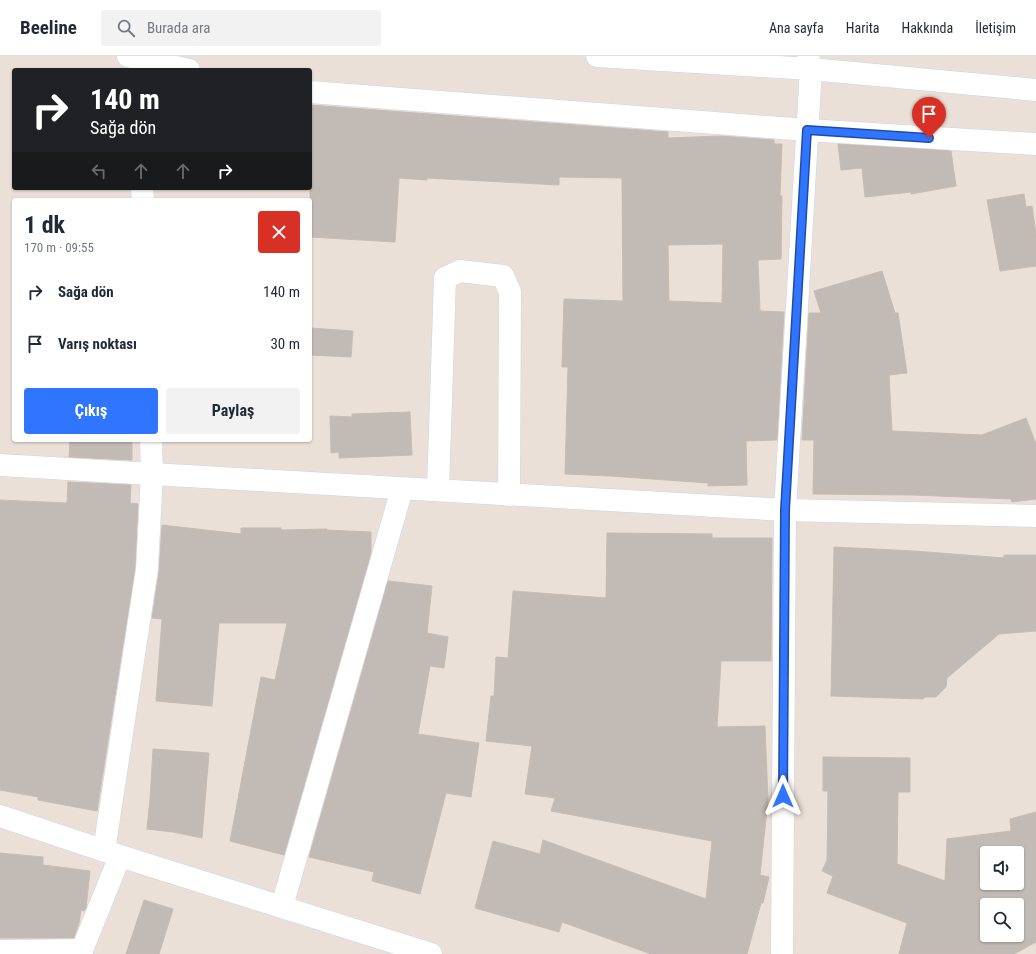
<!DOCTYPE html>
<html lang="tr">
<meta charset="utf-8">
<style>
:root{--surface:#fff;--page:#f2f2f3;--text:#1f2937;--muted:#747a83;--line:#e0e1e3;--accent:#3075ff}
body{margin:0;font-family:"Roboto Condensed",sans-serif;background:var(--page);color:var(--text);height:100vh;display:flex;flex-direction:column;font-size:15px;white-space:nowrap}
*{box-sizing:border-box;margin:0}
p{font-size:13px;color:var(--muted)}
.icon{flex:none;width:22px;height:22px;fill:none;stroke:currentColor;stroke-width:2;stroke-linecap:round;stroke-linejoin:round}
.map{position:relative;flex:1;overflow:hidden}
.details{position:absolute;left:12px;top:142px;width:300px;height:244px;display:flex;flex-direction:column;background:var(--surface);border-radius:4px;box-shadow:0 1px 3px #0004}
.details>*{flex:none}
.hud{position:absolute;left:12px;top:12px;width:300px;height:122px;border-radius:4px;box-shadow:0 1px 3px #0004;background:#202124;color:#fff;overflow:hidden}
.tools{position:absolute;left:980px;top:790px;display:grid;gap:8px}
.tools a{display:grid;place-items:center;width:44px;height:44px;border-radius:4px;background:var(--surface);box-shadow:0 1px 3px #0004;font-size:20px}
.pin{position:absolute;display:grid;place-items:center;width:34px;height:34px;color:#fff;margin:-41px -17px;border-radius:50% 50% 50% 0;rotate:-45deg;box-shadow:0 0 4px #0007}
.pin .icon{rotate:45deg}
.me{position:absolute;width:44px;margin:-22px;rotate:0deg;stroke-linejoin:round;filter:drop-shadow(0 0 3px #0008)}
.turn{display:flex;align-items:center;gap:14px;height:84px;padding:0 12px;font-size:18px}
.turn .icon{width:52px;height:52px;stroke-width:2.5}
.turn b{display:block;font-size:28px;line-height:34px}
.lanes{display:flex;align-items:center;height:38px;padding:0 12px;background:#0003;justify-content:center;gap:20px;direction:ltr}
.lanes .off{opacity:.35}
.round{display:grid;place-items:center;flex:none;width:42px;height:42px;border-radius:4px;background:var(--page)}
.head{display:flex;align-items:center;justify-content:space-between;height:68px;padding:0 12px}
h1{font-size:24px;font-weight:700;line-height:30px}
.primary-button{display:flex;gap:8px;margin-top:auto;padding:8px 12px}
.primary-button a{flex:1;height:46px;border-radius:4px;background:var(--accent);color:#fff;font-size:16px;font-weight:700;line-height:46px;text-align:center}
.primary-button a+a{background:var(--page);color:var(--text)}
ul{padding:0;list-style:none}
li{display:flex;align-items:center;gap:12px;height:52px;padding:0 12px}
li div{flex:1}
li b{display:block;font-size:15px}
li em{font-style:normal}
header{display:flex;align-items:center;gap:24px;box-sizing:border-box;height:56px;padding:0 20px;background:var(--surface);border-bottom:1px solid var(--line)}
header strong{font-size:19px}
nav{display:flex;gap:22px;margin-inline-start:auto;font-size:14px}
.search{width:280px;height:36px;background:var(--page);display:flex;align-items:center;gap:10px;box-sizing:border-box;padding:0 14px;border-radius:4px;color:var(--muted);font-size:15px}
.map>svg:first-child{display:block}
</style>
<header>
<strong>Beeline</strong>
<div class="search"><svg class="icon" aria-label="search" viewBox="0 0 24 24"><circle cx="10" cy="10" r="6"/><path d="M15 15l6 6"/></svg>Burada ara</div>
<nav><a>Ana sayfa</a><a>Harita</a><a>Hakkında</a><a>İletişim</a></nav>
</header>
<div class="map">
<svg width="1036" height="898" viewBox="0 0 1036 898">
<rect width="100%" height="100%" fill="#ebe0d7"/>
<g fill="#c2bab5" stroke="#c6bcb2" fill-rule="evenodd">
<path d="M310,49L668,76V82L721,80L774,84V88H782L780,140H782L781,203L758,204L760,255L784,256L777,384L746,385L747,429L708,430V427L610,420L565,418L568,311H562L564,243L623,245L622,122L559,121V129L427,122V124L399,122L395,186L310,181ZM723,188L722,247L669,245L668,189Z"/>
<polygon points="838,88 951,95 956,130 911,138 911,136 865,141 862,112 841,114"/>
<polygon points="1024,138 1026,151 1032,150 1036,179 1036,210 1000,215 987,144"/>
<polygon points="882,215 895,257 898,257 907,317 889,319 892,375 982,379 1026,362 1036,388 1036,443 1012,446 1011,443 913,439 813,438 814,384 802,384 809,257 821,257 814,235"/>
<polygon points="310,272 353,275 351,301 310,299"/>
<polygon points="410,356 412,399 339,402 339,396 331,397 330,360 352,361 352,358"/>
<polygon points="70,384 132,384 132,404 69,401"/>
<polygon points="68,426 131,429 130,447 138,448 135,512 97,755 38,744 38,741 0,734 0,444 67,447"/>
<polygon points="162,469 241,478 241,472 281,472 281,474 327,473 327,474 371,476 371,497 284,799 230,785 261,621 275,624 287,567 219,567 212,650 156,645 162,563 152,562 159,515"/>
<polygon points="607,477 712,478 712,482 772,482 771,605 721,605 717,671 765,670 768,744 760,819 769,821 763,847 761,847 747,898 651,898 562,866 559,876 475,852 493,785 540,798 543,784 706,843 712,785 551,755 555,742 525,738 532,690 486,685 491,640 494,640 496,601 508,602 513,535 606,542"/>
<polygon points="834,491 914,495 1004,502 1004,499 1036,499 1036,575 999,578 947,622 946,631 936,641 925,641 923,643 831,640"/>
<polygon points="388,525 432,530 427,577 448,581 444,612 430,610 418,678 479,687 471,741 446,737 420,838 372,825 374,816 309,801"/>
<polygon points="153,693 209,697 202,782 173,776 147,773 150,743"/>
<path d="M823,701L910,702V736H898L897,808L945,825L947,783L1011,775L1010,763L1036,756V886L1014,898H899L907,867L827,837L833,820L822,815L827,804L828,735H823ZM987,797H1017V827H987ZM987,849H1017V879H987Z"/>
<polygon points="0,797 43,801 43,809 90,815 86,852 84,855 81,854 79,867 74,882 0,882"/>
<polygon points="144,844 173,853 169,866 159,898 126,898"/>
</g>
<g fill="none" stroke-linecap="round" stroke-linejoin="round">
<defs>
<g id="minor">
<polyline points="128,0 189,14"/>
<polyline points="597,0 811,13 1036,34"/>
<polyline points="310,36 807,74 1036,88"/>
<polyline points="142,132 143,144"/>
<polyline points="0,409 152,418 785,454 1036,460"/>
<polyline points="438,434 445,222 460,215 503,220 510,236 509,439"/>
<polyline points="0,760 120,800 431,898"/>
<polyline points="104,795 147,513 152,418 151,384"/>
<polyline points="282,850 402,433"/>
<polyline points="0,895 82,894"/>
<polyline points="82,898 82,894 120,800"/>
<polyline points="782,898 785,454 811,13 808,0"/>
</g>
</defs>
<use href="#minor" stroke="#cdd4e2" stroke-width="23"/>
<use href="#minor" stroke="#fff" stroke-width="22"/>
</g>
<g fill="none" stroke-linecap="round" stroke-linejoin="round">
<defs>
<polyline id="route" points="783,740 785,454 807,74 929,82"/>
</defs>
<use href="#route" stroke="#1f4ca6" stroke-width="10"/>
<use href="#route" stroke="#3075ff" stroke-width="7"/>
</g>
</svg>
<div class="tools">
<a><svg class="icon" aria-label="sound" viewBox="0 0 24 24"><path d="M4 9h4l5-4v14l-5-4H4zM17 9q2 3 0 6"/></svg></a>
<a><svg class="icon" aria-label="search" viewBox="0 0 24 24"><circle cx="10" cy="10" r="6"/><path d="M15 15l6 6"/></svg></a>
</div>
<div class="pin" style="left:929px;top:82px;background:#d93025"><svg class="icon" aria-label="arrive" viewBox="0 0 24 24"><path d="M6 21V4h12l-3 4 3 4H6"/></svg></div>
<svg class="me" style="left:783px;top:740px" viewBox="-20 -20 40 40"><path d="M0-17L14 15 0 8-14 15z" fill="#3075ff" stroke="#fff" stroke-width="4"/></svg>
<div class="hud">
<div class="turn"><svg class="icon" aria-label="right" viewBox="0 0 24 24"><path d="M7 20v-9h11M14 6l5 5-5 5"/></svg><div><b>140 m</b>Sağa dön</div></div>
<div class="lanes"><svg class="icon off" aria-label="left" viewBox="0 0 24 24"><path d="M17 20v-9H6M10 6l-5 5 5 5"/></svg><svg class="icon off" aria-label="ahead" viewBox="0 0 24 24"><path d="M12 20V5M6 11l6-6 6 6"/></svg><svg class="icon off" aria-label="ahead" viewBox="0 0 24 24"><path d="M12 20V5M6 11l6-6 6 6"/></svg><svg class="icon" aria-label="right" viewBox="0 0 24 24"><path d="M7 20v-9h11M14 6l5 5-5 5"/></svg></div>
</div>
<section class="details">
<div class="head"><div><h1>1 dk</h1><p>170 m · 09:55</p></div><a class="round" style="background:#d93025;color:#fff"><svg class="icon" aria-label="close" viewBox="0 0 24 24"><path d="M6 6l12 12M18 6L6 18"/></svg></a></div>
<ul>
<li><svg class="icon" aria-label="right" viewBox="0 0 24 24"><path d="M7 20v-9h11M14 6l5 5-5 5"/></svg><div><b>Sağa dön</b></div><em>140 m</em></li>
<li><svg class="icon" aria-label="arrive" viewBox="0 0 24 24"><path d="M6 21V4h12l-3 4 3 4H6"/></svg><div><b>Varış noktası</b></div><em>30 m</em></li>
</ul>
<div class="primary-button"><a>Çıkış</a><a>Paylaş</a></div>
</section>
</div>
